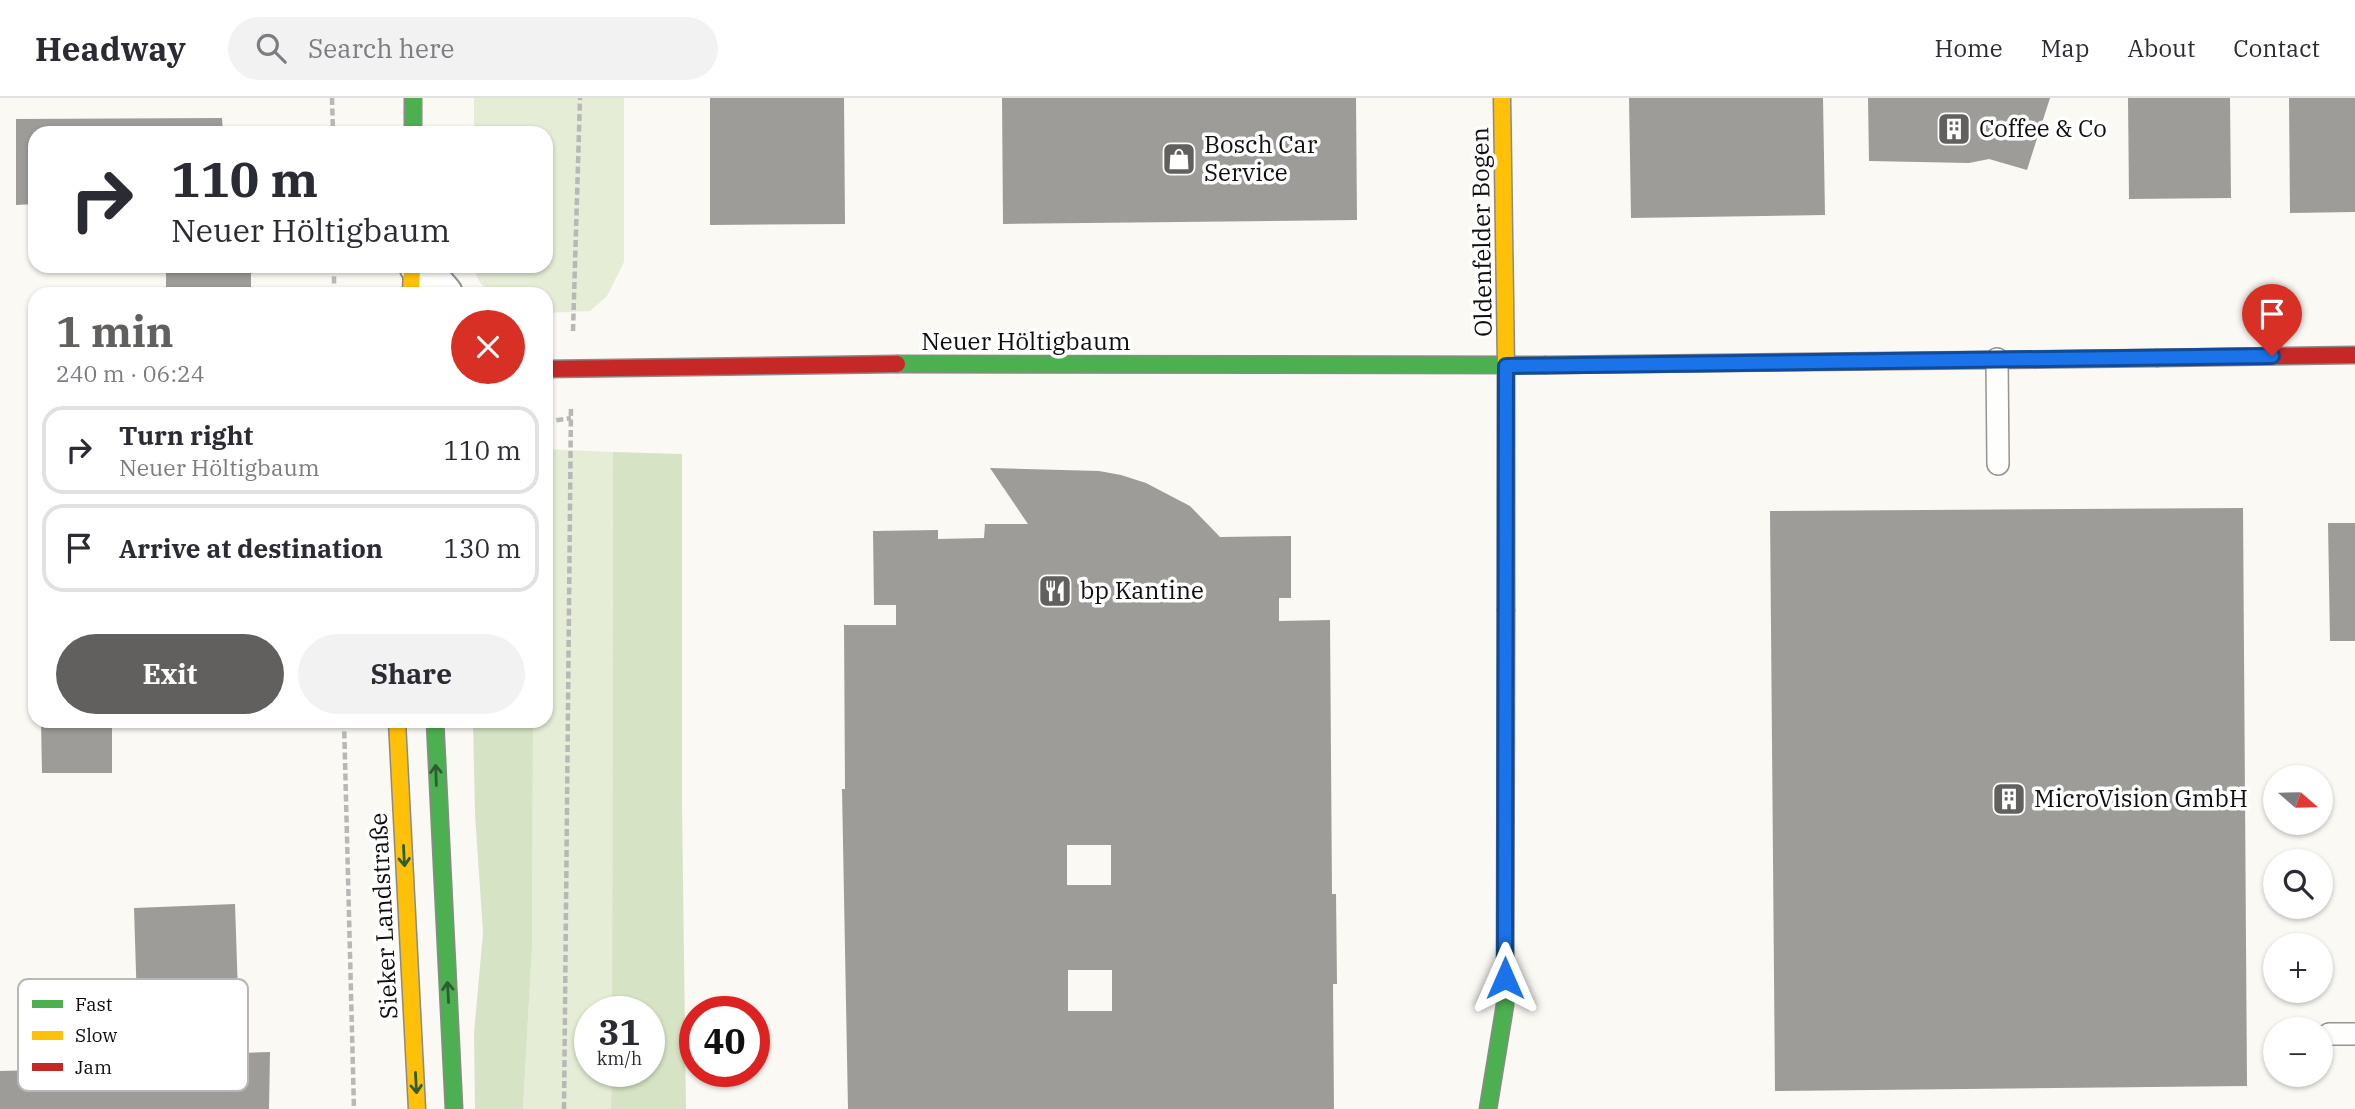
<!DOCTYPE html>
<meta charset="utf-8">
<style>
:root{--surface:#fff;--page:#f2f2f3;--text:#2b2b33;--muted:#7c7c81;--line:#e1e1e2;--accent:#61605e}
body{margin:0;font-family:"IBM Plex Serif",serif;background:var(--page);color:var(--text);height:100vh;display:flex;flex-direction:column;font-size:26px;white-space:nowrap}
*{box-sizing:border-box;margin:0}
p{font-size:23px;color:var(--muted)}
.icon{flex:none;width:38px;height:38px;fill:none;stroke:currentColor;stroke-width:2;stroke-linecap:round;stroke-linejoin:round}
.map{position:relative;flex:1;overflow:hidden}
.side{position:absolute;left:28px;top:189px;width:525px;height:441px;display:flex;flex-direction:column;background:var(--surface);border-radius:21px;box-shadow:0 2px 5px #0004}
.side>*{flex:none}
.hud{position:absolute;left:28px;top:28px;width:525px;height:147px;border-radius:21px;box-shadow:0 2px 5px #0004;background:#fff;color:var(--text);overflow:hidden}
.needle{width:46px;rotate:110deg}
.fabs{position:absolute;left:2263px;top:667px;display:grid;gap:14px}
.fabs a{display:grid;place-items:center;width:70px;height:70px;border-radius:50%;background:var(--surface);box-shadow:0 2px 5px #0004;font-size:35px}
.speed{position:absolute;left:574px;top:898px;display:flex;gap:14px;font-size:35px;font-weight:700;text-align:center}
.speed>*{display:grid;place-content:center;width:91px;height:91px;border-radius:50%;background:var(--surface);box-shadow:0 2px 5px #0004;line-height:1}
.speed small{font-size:18px;font-weight:400}
.speed .limit{border:10px solid #d22;background:#fff;color:#111}
.pin{position:absolute;display:grid;place-items:center;width:60px;height:60px;color:#fff;margin:-72px -30px;border-radius:50% 50% 50% 0;rotate:-45deg;box-shadow:0 0 7px #0007}
.pin .icon{rotate:45deg}
.me{position:absolute;width:77px;margin:-38px;rotate:0deg;stroke-linejoin:round;filter:drop-shadow(0 0 5px #0008)}
.turn{display:flex;align-items:center;gap:24px;height:147px;padding:0 28px;font-size:32px}
.turn .icon{width:91px;height:91px;stroke-width:2.5}
.turn b{display:block;font-size:49px;line-height:60px}
.round{display:grid;place-items:center;flex:none;width:74px;height:74px;border-radius:37px;background:var(--page)}
.head{display:flex;align-items:center;justify-content:space-between;height:119px;padding:0 28px}
h1{font-size:42px;font-weight:800;line-height:52px;color:var(--accent)}
.cta{display:flex;gap:14px;margin-top:auto;padding:14px 28px}
.cta a{flex:1;height:80px;border-radius:42px;background:var(--accent);color:#fff;font-size:28px;font-weight:800;line-height:80px;text-align:center}
.cta a+a{background:var(--page);color:var(--text)}
ul{padding:0;list-style:none}
li{display:flex;align-items:center;gap:21px;height:88px;margin:0 14px 10px;padding:0 14px;border:4px solid var(--line);border-radius:21px}
li div{flex:1}
li b{display:block;font-size:26px}
li em{font-style:normal}
header{display:flex;align-items:center;gap:42px;box-sizing:border-box;height:98px;padding:0 35px;background:var(--surface);border-bottom:2px solid var(--line)}
header strong{font-size:33px}
nav{display:flex;gap:38px;margin-inline-start:auto;font-size:24px}
.search{width:490px;height:63px;background:var(--page);display:flex;align-items:center;gap:18px;box-sizing:border-box;padding:0 24px;border-radius:38px;color:var(--muted);font-size:26px}
.map>svg:first-child{display:block}
</style>
<header>
<strong>Headway</strong>
<div class="search"><svg class="icon" aria-label="search" viewBox="0 0 24 24"><circle cx="10" cy="10" r="6"/><path d="M15 15l6 6"/></svg>Search here</div>
<nav><a>Home</a><a>Map</a><a>About</a><a>Contact</a></nav>
</header>
<div class="map">
<svg width="2355" height="1011" viewBox="0 0 2355 1011">
<rect width="100%" height="100%" fill="#faf9f4"/>
<g fill="#e5edd6">
<path d="M474,0H624V164L607,198L590,213L546,215V196C521,196 476,204 475,168H546V35H474Z"/>
<polygon points="546,351 613,354 612,913 590,914 590,973 612,973 611,1011 523,1011 532,850 533,623 546,623"/>
</g>
<g fill="#d6e4c5">
<polygon points="613,354 682,356 682,706 686,1011 611,1011 612,973 649,973 649,914 612,913"/>
<polygon points="473,623 533,623 532,850 523,1011 475,1011 474,935 483,835 475,716"/>
</g>
<g fill="#9e9c99" fill-rule="evenodd">
<polygon points="710,0 844,0 845,126 710,127"/>
<polygon points="1002,0 1356,0 1357,122 1003,126"/>
<polygon points="1629,0 1823,0 1825,117 1631,120"/>
<polygon points="1868,0 2050,0 2027,72 1989,61 1969,65 1869,63"/>
<polygon points="2128,0 2230,0 2231,100 2129,101"/>
<polygon points="2289,0 2355,0 2355,114 2290,115"/>
<polygon points="222,20 223,35 35,35 35,106 16,107 16,21"/>
<rect x="166" y="168" width="85" height="28"/>
<path d="M990,370L1099,373L1121,377L1146,385L1190,408L1220,439L1291,438V500H1279V523L1330,522L1332,796H1336L1337,886H1333L1334,1011H848L842,691H845L844,527H896V507H874L873,433L938,432V441L984,440L985,426H1028ZM1067,747H1111V787H1067ZM1068,872H1112V913H1068Z"/>
<polygon points="2243,410 2247,988 1775,993 1770,413"/>
<polygon points="2328,425 2355,425 2355,543 2330,543"/>
<polygon points="41,623 254,623 254,628 112,630 112,675 42,675"/>
<polygon points="235,806 240,955 270,954 269,1011 0,1011 0,973 38,972 38,960 66,959 66,971 139,969 134,810"/>
</g>
<g fill="none" stroke-linecap="round" stroke-linejoin="round">
<defs>
<g id="lane">
<polyline points="1997,261 1998,366"/>
<polyline points="2329,936 2355,936"/>
</g>
<polyline id="street" points="419,168 443,196"/>
<g id="fast">
<polyline points="413,0 413,35"/>
<polyline points="897,266 1545,267"/>
<polyline points="435,623 454,1011"/>
<polyline points="1488,1011 1505,907 1506,512"/>
</g>
<g id="slow">
<polyline points="1502,0 1506,268 1506,512"/>
<polyline points="411,196 412,168"/>
<polyline points="1545,267 2157,260"/>
<polyline points="397,623 417,1011"/>
</g>
<g id="jam">
<polyline points="2157,260 2355,257"/>
<polyline points="546,271 897,266"/>
</g>
</defs>
<use href="#lane" stroke="#949492" stroke-width="24"/>
<use href="#street" stroke="#949492" stroke-width="42"/>
<use href="#fast" stroke="#8b8a88" stroke-width="19"/>
<use href="#slow" stroke="#8b8a88" stroke-width="19"/>
<use href="#jam" stroke="#8b8a88" stroke-width="19"/>
<g stroke="#b8b8b7" stroke-width="4.5" stroke-dasharray="7 3.5" stroke-linecap="butt">
<polyline points="332,0 333,35"/>
<polyline points="334,168 334,196"/>
<polyline points="573,233 580,0"/>
<polyline points="546,324 571,320"/>
<polyline points="344,623 354,1011"/>
<polyline points="52,945 52,959"/>
<polyline points="564,1011 571,308"/>
</g>
<use href="#lane" stroke="#fefefd" stroke-width="21"/>
<use href="#street" stroke="#fefefd" stroke-width="38"/>
<use href="#fast" stroke="#4caf50" stroke-width="16"/>
<use href="#slow" stroke="#ffc107" stroke-width="16"/>
<use href="#jam" stroke="#c62828" stroke-width="16"/>
</g>
<defs><path id="oneway-shaft" d="M-6 0H5M1.5-3L5.5 0L1.5 3" fill="none" stroke-width="1.6" stroke-linecap="round" stroke-linejoin="round" transform="scale(1.75)"/></defs>
<g stroke="#2d5e2f">
<use href="#oneway-shaft" transform="translate(436 677) rotate(-92)"/>
<use href="#oneway-shaft" transform="translate(404 758) rotate(87)"/>
<use href="#oneway-shaft" transform="translate(448 894) rotate(-93)"/>
<use href="#oneway-shaft" transform="translate(416 985) rotate(87)"/>
</g>
<g fill="none" stroke-linecap="round" stroke-linejoin="round">
<defs>
<polyline id="route" points="1505,880 1506,268 2272,258"/>
</defs>
<use href="#route" stroke="#114b97" stroke-width="18"/>
<use href="#route" stroke="#1a73e8" stroke-width="12"/>
</g>
<defs>
<symbol id="building-square" viewBox="-11 -11 22 22"><rect x="-9" y="-9" width="18" height="18" rx="4" fill="#61605e" stroke="#fff"/><path d="M-4-6H4V6H1V3H-1V6H-4ZM-2.5-4.3h1.7v1.8h-1.7ZM.8-4.3h1.7v1.8H.8ZM-2.5-1h1.7V.8h-1.7ZM.8-1h1.7V.8H.8Z" fill="#fff"/></symbol>
<symbol id="shop-square" viewBox="-11 -11 22 22"><rect x="-9" y="-9" width="18" height="18" rx="4" fill="#61605e" stroke="#fff"/><path d="M-5-2.5h2.3a2.7 3.5 0 0 1 5.4 0H5L5.5 6h-11ZM-1.5-2.5h3a1.5 2.3 0 0 0-3 0Z" fill="#fff"/></symbol>
<symbol id="restaurant-square" viewBox="-11 -11 22 22"><rect x="-9" y="-9" width="18" height="18" rx="4" fill="#61605e" stroke="#fff"/><path d="M-5-6h1v4h1v-4h1v4h1v-4h1v5L-1.5 .5V6h-2V.5L-5-1ZM5-6V6H3V1.5H1.5Q1.5-4 5-6Z" fill="#fff"/></symbol>
</defs>
<g fill-rule="evenodd">
<use href="#building-square" x="1935" y="12" width="38" height="38"/>
<use href="#shop-square" x="1160" y="42" width="38" height="38"/>
<use href="#restaurant-square" x="1036" y="474" width="38" height="38"/>
<use href="#building-square" x="1990" y="682" width="38" height="38"/>
</g>
<g text-anchor="middle" stroke-width="7" stroke-linejoin="round" paint-order="stroke">
<g font-size="24" fill="#0e0e0e" stroke="#fff" text-anchor="start">
<text x="1979" y="39">Coffee &amp; Co</text>
<text x="1204" y="55">Bosch Car<tspan x="1204" dy="28">Service</tspan></text>
<text x="1080" y="501">bp Kantine</text>
<text x="2034" y="709">MicroVision GmbH</text>
</g>
<g font-size="24" fill="#0e0e0e" stroke="#fff">
<text transform="translate(1482 134) rotate(-91)" y="8">Oldenfelder Bogen</text>
<text x="1026" y="252">Neuer Höltigbaum</text>
<text transform="translate(384 818) rotate(-93)" y="8">Sieker Landstraße</text>
</g>
</g>
<rect x="18" y="881" width="230" height="112" rx="10" fill="#fff" stroke="#b7b7b7" stroke-width="2"/>
<rect x="32" y="902" width="31" height="8" fill="#4caf50"/>
<rect x="32" y="933" width="31" height="9" fill="#ffc107"/>
<rect x="32" y="965" width="31" height="8" fill="#c62828"/>
<g font-size="19" fill="#0e0e0e">
<text x="75" y="913">Fast</text>
<text x="75" y="944">Slow</text>
<text x="75" y="976">Jam</text>
</g>
</svg>
<div class="fabs">
<a><svg class="needle" viewBox="-14 -14 28 28"><path d="M0-13l5 13h-10z" fill="#e53935"/><path d="M0 13l5-13h-10z" fill="#7c7c81"/></svg></a>
<a><svg class="icon" aria-label="search" viewBox="0 0 24 24"><circle cx="10" cy="10" r="6"/><path d="M15 15l6 6"/></svg></a>
<a>+</a>
<a>−</a>
</div>
<div class="speed"><div>31<small>km/h</small></div><div class="limit">40</div></div>
<div class="pin" style="left:2272px;top:258px;background:#d93025"><svg class="icon" aria-label="arrive" viewBox="0 0 24 24"><path d="M6 21V4h12l-3 4 3 4H6"/></svg></div>
<svg class="me" style="left:1505px;top:880px" viewBox="-20 -20 40 40"><path d="M0-17L14 15 0 8-14 15z" fill="#1a73e8" stroke="#fff" stroke-width="4"/></svg>
<div class="hud">
<div class="turn"><svg class="icon" aria-label="right" viewBox="0 0 24 24"><path d="M7 20v-9h11M14 6l5 5-5 5"/></svg><div><b>110 m</b>Neuer Höltigbaum</div></div>
</div>
<section class="side">
<div class="head"><div><h1>1 min</h1><p>240 m · 06:24</p></div><a class="round" style="background:#d93025;color:#fff"><svg class="icon" aria-label="close" viewBox="0 0 24 24"><path d="M6 6l12 12M18 6L6 18"/></svg></a></div>
<ul>
<li><svg class="icon" aria-label="right" viewBox="0 0 24 24"><path d="M7 20v-9h11M14 6l5 5-5 5"/></svg><div><b>Turn right</b><p>Neuer Höltigbaum</p></div><em>110 m</em></li>
<li><svg class="icon" aria-label="arrive" viewBox="0 0 24 24"><path d="M6 21V4h12l-3 4 3 4H6"/></svg><div><b>Arrive at destination</b></div><em>130 m</em></li>
</ul>
<div class="cta"><a>Exit</a><a>Share</a></div>
</section>
</div>
